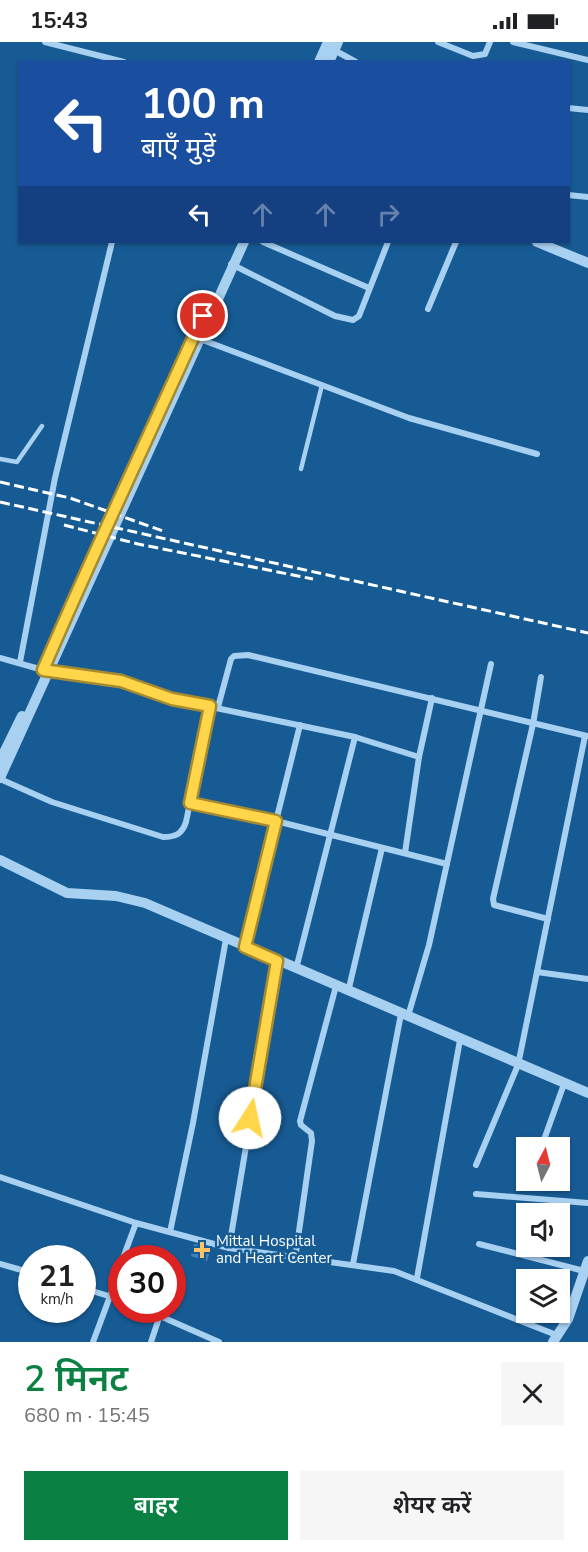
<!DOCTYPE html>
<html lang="hi">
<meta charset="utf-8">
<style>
:root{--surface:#fff;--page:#f6f6f6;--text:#202124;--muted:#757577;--accent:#0b8043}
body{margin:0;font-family:"Nunito Sans","Noto Sans Devanagari",sans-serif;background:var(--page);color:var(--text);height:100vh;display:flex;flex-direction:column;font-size:22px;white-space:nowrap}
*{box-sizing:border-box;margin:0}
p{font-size:20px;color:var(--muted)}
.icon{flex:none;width:33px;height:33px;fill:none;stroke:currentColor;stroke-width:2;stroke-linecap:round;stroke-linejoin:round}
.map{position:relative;height:1300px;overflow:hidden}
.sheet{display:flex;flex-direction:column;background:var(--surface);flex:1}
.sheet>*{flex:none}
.top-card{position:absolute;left:18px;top:18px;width:552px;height:183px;border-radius:0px;box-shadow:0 2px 4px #0004;background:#1a4fa0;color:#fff;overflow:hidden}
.needle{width:39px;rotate:7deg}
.buttons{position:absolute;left:516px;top:1095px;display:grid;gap:12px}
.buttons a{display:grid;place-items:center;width:54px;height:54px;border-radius:0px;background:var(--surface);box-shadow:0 2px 4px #0004;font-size:30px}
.speed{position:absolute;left:18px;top:1203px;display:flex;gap:12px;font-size:30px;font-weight:700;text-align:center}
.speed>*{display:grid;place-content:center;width:78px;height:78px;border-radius:50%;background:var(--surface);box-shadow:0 2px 4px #0004;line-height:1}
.speed small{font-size:15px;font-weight:400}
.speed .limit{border:9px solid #d22;background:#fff;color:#111}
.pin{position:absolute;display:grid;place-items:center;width:51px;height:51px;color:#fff;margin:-26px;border:3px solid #fff;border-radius:50%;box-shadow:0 2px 6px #0007}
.me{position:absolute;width:66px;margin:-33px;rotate:10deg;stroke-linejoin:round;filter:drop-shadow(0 0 4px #0008)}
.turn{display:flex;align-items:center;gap:21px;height:126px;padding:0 24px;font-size:27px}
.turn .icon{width:78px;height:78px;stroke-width:2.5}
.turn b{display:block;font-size:42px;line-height:51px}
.lanes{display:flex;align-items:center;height:57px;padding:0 24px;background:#0003;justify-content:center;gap:30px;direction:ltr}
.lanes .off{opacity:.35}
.round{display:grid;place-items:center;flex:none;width:63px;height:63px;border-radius:0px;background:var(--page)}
.summary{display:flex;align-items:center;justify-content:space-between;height:102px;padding:0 24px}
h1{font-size:36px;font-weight:600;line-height:45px;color:var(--accent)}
.primary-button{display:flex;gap:12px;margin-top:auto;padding:12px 24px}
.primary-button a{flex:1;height:69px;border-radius:0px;background:var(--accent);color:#fff;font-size:24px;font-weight:600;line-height:69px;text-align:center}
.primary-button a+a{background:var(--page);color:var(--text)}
.status{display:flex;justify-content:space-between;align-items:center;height:42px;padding:0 30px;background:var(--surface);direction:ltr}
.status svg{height:16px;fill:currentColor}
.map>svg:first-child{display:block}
</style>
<div class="status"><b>15:43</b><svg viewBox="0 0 49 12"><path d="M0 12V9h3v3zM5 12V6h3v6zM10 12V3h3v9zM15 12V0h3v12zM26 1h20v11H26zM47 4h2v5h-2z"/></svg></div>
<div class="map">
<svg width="588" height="1300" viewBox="0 0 588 1300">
<rect width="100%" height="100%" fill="#175b94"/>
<polygon fill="#4084bc" points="194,1202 211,1206 207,1219 191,1214"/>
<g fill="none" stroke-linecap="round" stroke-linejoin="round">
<g stroke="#a8d0f1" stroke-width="4.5">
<polyline points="0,417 17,420 42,384"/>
<polyline points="301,427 322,343"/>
</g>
<g stroke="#a8d0f1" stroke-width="6">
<polyline points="45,0 124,20"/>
<polyline points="438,0 473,14 485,12 490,0"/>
<polyline points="513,0 588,18"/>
<polyline points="334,8 356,20"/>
<polyline points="568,66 588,68"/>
<polyline points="568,153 588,155"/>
<polyline points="263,200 369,246"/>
<polyline points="231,222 335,274 353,278 359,274 388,200"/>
<polyline points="428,267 456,200"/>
<polyline points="200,297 409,376 537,412"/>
<polyline points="0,616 50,630 133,641 173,657 355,695 419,715"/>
<polyline points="20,620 55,436 112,200"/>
<polyline points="541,635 533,682 493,857 494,863 548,877"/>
<polyline points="218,665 231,617 234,614 248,613 587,694"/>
<path d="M0,737L52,760L163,795C176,795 182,792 186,780L210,664"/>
<polyline points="190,761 276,779 300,683"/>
<polyline points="405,811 419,715 432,656"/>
<polyline points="246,904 276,779 447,822"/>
<polyline points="296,927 355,695"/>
<polyline points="537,930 588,937"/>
<polyline points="348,950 382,806"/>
<polyline points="408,974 429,903 491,622"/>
<polyline points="541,1106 564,1042"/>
<polyline points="476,1123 518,1023 585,694"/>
<polyline points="0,1135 136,1181 229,1206 394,1229 559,1294"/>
<polyline points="476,1152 588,1161"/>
<polyline points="170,1190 193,1081 226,897"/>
<polyline points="479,1202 584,1229"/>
<polyline points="229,1206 277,919"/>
<polyline points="123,1216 136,1181"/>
<polyline points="295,1217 312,1099 311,1091 301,1083 300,1079 336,944"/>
<polyline points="0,1222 32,1231"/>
<polyline points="353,1222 401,972"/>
<polyline points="417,1236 460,998"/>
<polyline points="82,1246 122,1258"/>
<polyline points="146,1268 219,1300"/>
<polyline points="93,1300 122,1222"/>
<polyline points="151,1300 160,1273"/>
</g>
<g stroke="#a8d0f1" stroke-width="10">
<polyline points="319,20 328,0"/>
<polyline points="329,20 338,0"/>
<polyline points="537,200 588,221"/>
<polyline points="0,719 22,674"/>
<polyline points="0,736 244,200"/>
<polyline points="0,818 67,851 116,854 145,861 588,1051"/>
<polyline points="553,1300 568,1277 588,1219"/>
</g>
<g stroke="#fff" stroke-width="3" stroke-dasharray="10 4.5" stroke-linecap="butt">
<polyline points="0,440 70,456 163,489"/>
<polyline points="0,460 588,591"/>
<polyline points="64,483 138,502 313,537"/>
</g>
</g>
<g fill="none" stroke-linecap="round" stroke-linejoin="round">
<defs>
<path id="route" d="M203,274C150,392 94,509 43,628L121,639L172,657L210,664L190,761L276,779L245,905L277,919L250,1076"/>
</defs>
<use href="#route" stroke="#a68a30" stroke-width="15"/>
<use href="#route" stroke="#ffd54a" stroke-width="10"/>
</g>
<path fill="#ffc367" stroke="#175b94" stroke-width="2" d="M199 1199h6v6h6v6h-6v6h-6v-6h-6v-6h6z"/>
<g text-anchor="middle" stroke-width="5" stroke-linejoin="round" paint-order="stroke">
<g font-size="15" fill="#fff" stroke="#175b94" text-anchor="start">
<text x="216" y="1204">Mittal Hospital<tspan x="216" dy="17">and Heart Center</tspan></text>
</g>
</g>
</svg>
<div class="buttons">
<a><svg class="needle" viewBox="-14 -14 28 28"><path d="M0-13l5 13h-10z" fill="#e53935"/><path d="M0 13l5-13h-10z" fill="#757577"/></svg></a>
<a><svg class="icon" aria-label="sound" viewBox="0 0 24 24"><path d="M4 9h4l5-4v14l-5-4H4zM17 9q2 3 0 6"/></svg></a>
<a><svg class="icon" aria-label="layers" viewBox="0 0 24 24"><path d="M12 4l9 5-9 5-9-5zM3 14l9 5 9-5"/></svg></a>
</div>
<div class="speed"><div>21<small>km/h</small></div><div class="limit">30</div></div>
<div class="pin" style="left:203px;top:274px;background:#d93025"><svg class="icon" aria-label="arrive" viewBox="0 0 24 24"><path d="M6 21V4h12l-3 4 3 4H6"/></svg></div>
<svg class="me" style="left:250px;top:1076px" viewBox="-20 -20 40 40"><circle r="19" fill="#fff"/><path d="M0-13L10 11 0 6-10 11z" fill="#ffd54a"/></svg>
<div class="top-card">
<div class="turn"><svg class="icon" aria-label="left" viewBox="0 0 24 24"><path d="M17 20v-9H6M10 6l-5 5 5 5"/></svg><div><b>100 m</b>बाएँ मुड़ें</div></div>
<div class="lanes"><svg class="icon" aria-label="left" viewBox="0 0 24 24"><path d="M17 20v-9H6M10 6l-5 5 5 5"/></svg><svg class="icon off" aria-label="ahead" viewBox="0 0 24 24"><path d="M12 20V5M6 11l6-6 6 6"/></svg><svg class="icon off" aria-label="ahead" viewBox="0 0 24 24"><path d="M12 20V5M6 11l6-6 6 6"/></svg><svg class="icon off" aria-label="right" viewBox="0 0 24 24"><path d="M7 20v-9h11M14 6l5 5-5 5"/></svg></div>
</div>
</div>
<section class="sheet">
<div class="summary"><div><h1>2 मिनट</h1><p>680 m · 15:45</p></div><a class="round"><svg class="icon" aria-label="close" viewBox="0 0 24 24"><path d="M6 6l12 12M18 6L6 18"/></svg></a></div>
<div class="primary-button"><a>बाहर</a><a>शेयर करें</a></div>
</section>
